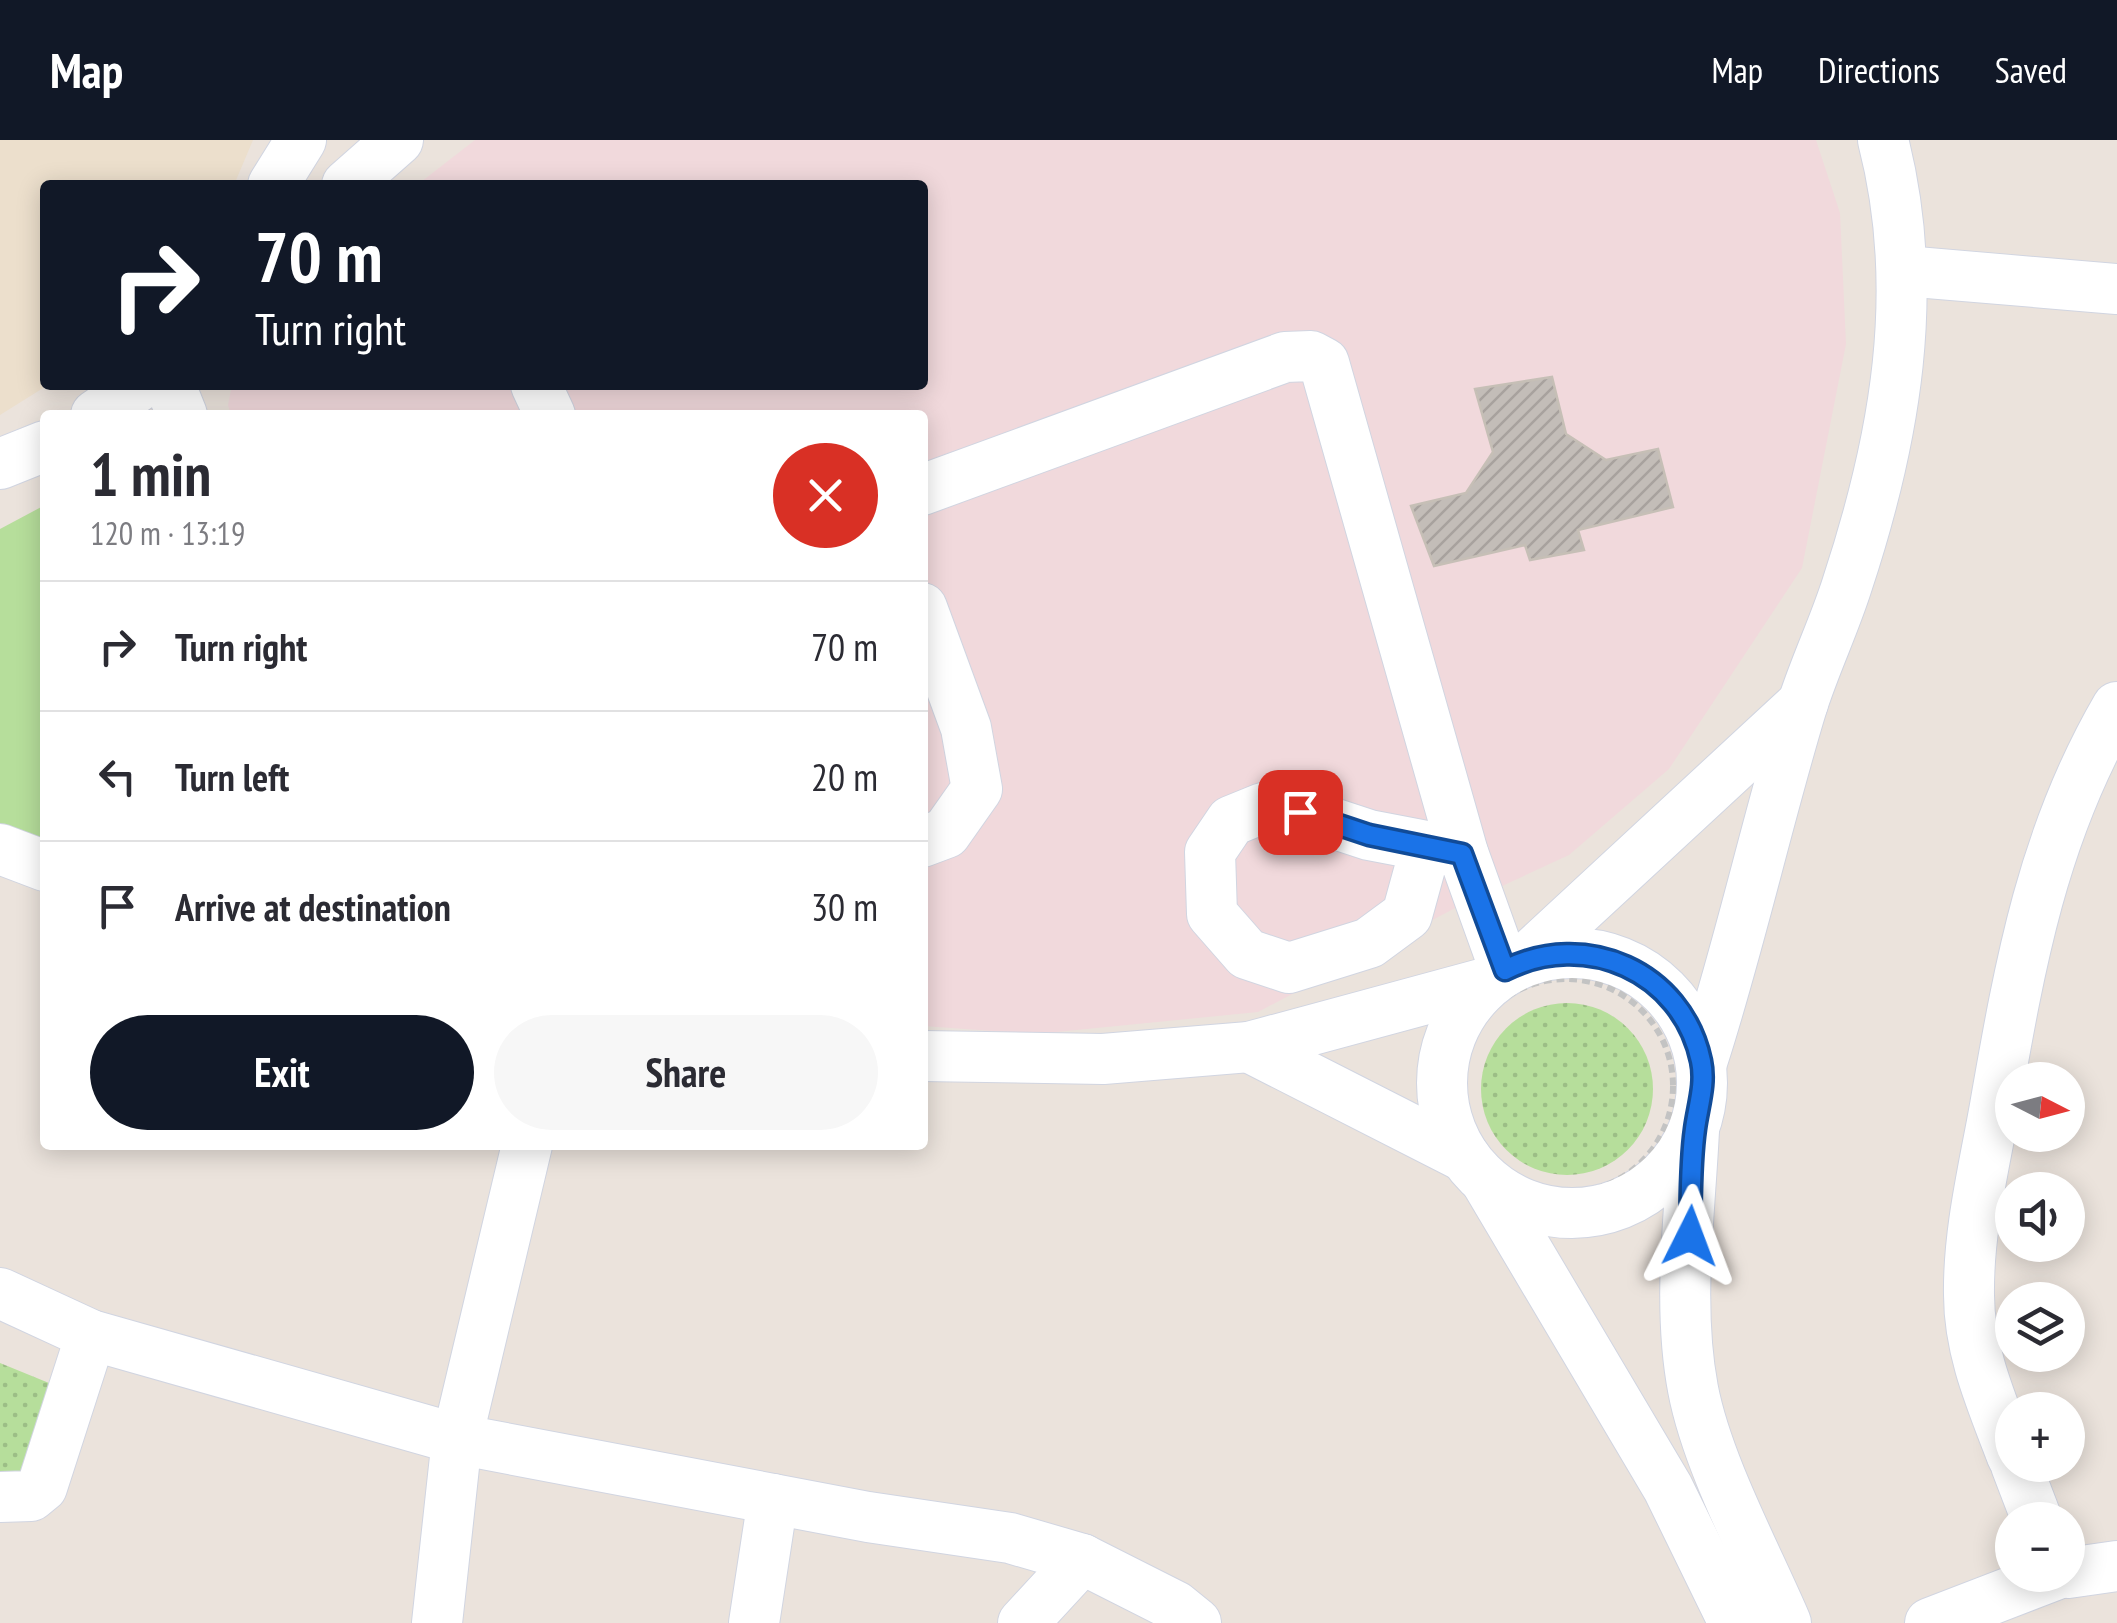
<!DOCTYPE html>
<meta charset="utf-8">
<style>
:root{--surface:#fff;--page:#f7f7f7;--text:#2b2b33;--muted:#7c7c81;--line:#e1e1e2;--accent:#111827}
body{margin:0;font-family:"PT Sans Narrow",sans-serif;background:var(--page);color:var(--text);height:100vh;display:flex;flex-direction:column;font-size:38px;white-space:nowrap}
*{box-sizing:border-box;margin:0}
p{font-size:32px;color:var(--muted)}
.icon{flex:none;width:55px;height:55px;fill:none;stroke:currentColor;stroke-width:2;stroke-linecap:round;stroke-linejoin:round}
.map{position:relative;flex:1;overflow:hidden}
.sheet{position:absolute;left:40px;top:270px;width:888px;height:740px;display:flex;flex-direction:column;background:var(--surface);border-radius:10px;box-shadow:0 5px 25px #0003}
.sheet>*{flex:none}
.hud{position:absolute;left:40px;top:40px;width:888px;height:210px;border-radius:10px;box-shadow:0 5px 25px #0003;background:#111827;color:#fff;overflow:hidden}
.needle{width:65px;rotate:96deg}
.buttons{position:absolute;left:1995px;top:922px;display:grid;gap:20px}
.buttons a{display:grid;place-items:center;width:90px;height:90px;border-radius:50%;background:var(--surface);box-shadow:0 5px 25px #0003;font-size:50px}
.pin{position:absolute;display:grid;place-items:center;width:85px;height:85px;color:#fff;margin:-42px;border-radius:20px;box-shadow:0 5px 15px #0006}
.me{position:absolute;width:110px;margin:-55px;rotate:3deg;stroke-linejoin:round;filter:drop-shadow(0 0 8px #0008)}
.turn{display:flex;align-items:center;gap:35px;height:210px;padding:0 50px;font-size:45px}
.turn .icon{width:130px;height:130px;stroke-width:2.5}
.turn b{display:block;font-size:70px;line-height:85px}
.round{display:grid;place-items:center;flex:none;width:105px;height:105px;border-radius:52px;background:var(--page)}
.headline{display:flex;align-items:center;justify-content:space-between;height:170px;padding:0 50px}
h1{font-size:60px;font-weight:700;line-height:75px}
.primary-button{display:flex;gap:20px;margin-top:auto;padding:20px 50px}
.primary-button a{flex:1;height:115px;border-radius:60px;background:var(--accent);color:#fff;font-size:40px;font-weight:700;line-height:115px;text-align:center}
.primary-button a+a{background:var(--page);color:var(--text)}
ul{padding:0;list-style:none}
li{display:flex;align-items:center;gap:30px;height:130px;padding:0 50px;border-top:2px solid var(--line)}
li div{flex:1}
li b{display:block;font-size:38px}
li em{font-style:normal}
header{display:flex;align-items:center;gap:60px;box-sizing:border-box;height:140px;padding:0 50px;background:var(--accent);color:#fff}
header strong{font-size:48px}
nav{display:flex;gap:55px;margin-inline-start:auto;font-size:35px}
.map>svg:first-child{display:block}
</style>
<header>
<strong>Map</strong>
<nav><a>Map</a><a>Directions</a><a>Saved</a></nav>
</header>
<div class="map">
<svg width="2117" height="1483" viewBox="0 0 2117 1483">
<defs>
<pattern id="grass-dots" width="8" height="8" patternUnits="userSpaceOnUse" patternTransform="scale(2.5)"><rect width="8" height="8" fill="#b6de9b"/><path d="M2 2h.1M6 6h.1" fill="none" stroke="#9cbe86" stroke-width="1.8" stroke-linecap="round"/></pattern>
<pattern id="building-hatch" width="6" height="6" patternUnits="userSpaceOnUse" patternTransform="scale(2.5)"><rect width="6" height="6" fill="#c3bdb8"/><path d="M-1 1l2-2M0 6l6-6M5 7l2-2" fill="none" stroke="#a8a29e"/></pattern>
</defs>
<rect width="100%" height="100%" fill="#ebe3dc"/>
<polygon fill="#ecdfcc" points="0,0 253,0 234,45 45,45 48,245 0,275"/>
<polygon fill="#f1d9dc" points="475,0 1816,0 1840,73 1846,204 1802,428 1669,629 1569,715 1459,766 1258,872 1036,894 923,886 922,275 231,275 228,265 232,245 922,245 922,45 417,45"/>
<g fill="url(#grass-dots)">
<circle cx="1567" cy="949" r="86"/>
<polygon points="0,1223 49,1243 23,1378 0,1374"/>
</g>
<polygon fill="#b6de9b" points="45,365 45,736 0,720 0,389"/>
<polygon fill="url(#building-hatch)" stroke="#c6bfb6" stroke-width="2.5" points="1552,237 1566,294 1606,320 1658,309 1673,367 1578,390 1584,410 1530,420 1525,405 1434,426 1411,366 1466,353 1493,312 1475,249"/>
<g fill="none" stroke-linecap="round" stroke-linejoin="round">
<defs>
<g id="minor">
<polyline points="273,45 301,0"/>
<polyline points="347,45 398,0"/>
<polyline points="1904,131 2117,149"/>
<polyline points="170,245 182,275"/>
<polyline points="536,245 550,275"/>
<polyline points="96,275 140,245"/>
<polyline points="0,324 45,306"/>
<polyline points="922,350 1285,217 1311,216 1324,223 1463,713 1505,830"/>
<polyline points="922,468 966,588 977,649 946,693 922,702"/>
<polyline points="1426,706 1407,775 1369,803 1289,828 1247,814 1212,774 1210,712 1231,681 1263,668 1299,672 1369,695 1463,713"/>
<polyline points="0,709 45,726"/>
<circle cx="1572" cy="943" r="130"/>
<polyline points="1523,822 1803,563"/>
<polyline points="1249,907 1465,1017"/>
<polyline points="922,916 1103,919 1249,907 1489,842"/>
<path d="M1702,922C1740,805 1766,684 1802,566C1815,525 1834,486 1847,445C1895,300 1922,151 1883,0"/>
<path d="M1694,990C1690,1074 1677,1165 1693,1249C1707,1323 1756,1413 1786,1483"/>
<polyline points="1486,1041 1668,1348 1734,1483"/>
<polyline points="0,1153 91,1195 457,1299 868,1377 1010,1398 1082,1419 1175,1466 1196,1483"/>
<path d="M2012,1316C1992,1263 1969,1212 1969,1155C1968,1091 1984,1028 1995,966C2020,823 2043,694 2117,567"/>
<polyline points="2016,1325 2037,1380"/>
<polyline points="0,1357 31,1356 42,1347 91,1195"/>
<polyline points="2068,1433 2117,1426"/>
<polyline points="437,1483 457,1299 527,1005"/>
<polyline points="754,1483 773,1359"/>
<polyline points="1023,1483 1082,1419"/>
<polyline points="1930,1483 2055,1435"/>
</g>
</defs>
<use href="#minor" stroke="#d1d5e1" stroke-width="52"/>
<circle stroke="#c3c3c3" stroke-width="6" stroke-dasharray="8 5" stroke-linecap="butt" cx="1566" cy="946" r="107"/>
<use href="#minor" stroke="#fff" stroke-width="50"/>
</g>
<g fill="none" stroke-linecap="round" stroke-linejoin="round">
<defs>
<path id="route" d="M1300,672L1369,695L1462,714L1505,830C1585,789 1682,831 1701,921C1706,944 1698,966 1695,989C1690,1024 1691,1061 1690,1096"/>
</defs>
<use href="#route" stroke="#114b97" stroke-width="25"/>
<use href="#route" stroke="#1a73e8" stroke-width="18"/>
</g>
</svg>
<div class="buttons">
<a><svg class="needle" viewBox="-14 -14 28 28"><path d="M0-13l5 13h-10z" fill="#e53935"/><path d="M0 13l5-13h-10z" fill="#7c7c81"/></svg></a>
<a><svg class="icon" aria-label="sound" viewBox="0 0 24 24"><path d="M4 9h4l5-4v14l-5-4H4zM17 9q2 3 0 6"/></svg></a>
<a><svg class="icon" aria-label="layers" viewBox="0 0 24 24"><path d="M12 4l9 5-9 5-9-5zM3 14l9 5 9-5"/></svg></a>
<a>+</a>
<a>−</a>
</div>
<div class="pin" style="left:1300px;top:672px;background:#d93025"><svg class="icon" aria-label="arrive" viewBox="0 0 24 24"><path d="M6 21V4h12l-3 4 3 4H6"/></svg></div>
<svg class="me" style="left:1690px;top:1096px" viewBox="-20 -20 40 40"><path d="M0-17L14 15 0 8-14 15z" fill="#1a73e8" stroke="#fff" stroke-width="4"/></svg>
<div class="hud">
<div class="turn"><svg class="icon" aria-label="right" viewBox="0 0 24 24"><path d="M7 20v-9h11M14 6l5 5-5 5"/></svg><div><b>70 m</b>Turn right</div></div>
</div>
<section class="sheet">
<div class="headline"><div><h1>1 min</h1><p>120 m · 13:19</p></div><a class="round" style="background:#d93025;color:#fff"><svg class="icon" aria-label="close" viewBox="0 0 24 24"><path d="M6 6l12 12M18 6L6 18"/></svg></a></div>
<ul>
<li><svg class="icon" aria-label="right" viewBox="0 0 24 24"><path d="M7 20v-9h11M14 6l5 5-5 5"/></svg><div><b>Turn right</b></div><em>70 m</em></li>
<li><svg class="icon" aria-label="left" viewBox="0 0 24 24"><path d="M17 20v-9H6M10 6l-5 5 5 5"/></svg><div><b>Turn left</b></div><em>20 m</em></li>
<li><svg class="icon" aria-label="arrive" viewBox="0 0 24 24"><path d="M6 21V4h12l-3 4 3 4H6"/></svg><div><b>Arrive at destination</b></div><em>30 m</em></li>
</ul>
<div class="primary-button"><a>Exit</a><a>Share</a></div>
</section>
</div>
